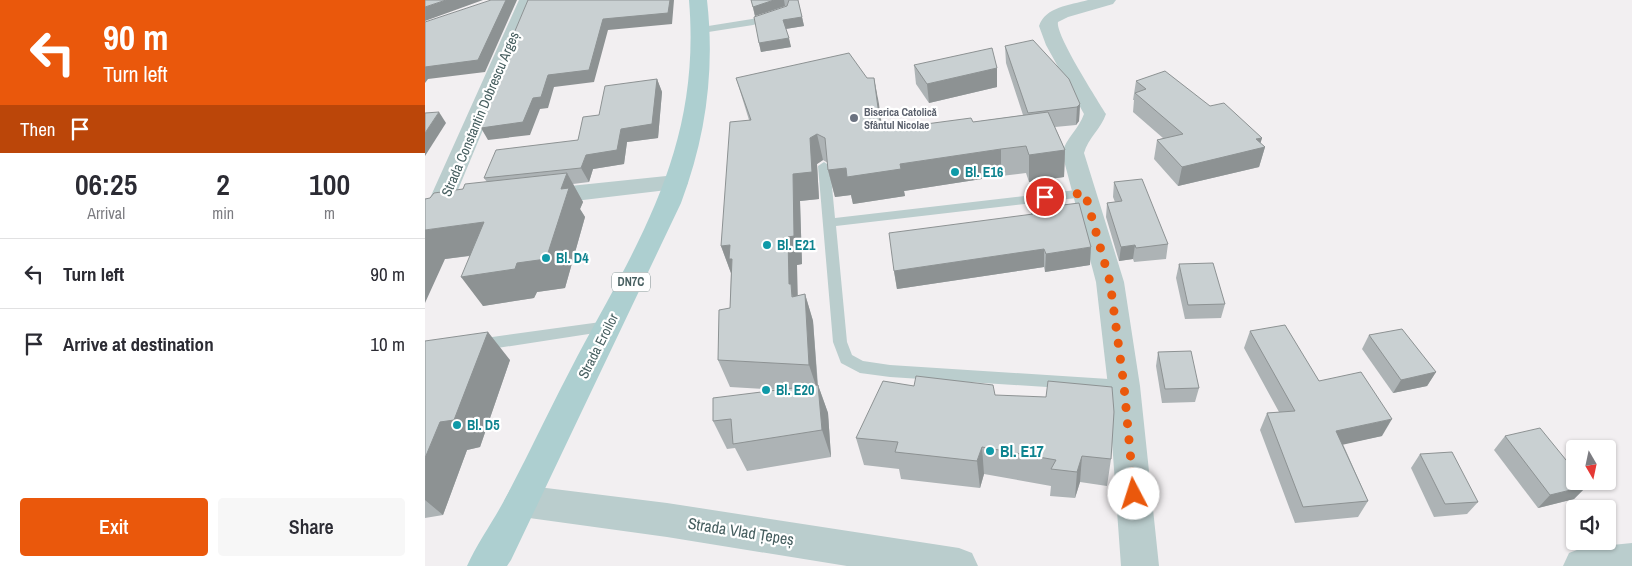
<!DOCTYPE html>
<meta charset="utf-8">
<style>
:root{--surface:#fff;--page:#f7f7f7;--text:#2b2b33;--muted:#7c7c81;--line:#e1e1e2;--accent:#ea580c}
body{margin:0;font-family:"Archivo Narrow",sans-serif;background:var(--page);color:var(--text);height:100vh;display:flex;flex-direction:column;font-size:19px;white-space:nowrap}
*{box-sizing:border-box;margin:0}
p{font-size:16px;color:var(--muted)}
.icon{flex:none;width:28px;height:28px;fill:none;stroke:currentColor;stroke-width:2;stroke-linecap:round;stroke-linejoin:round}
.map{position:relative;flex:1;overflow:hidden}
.sheet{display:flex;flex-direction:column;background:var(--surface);width:425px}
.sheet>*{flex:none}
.top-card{background:#ea580c;color:#fff;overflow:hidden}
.needle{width:32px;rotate:171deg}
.fabs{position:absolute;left:1141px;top:440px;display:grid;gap:10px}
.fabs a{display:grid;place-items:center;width:50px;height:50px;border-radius:5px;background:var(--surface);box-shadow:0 1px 4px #0004;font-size:25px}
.pin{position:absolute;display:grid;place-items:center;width:42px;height:42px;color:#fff;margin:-21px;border:2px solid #fff;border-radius:50%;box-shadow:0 1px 5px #0007}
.me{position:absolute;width:55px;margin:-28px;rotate:355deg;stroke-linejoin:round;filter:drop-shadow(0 0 4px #0008)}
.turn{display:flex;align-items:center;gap:18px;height:105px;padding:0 20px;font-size:22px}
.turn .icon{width:65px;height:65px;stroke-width:2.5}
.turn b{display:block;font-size:35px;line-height:42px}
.then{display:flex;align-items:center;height:48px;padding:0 20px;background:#0003;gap:10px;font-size:19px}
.eta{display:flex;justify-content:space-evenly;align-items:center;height:85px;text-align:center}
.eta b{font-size:30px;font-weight:600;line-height:35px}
.button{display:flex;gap:10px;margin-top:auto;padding:10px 20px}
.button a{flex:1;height:58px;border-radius:5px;background:var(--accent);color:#fff;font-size:20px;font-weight:600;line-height:58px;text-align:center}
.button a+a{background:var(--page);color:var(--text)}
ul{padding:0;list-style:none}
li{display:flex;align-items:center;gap:15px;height:70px;padding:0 20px;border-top:1px solid var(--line)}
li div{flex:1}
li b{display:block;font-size:19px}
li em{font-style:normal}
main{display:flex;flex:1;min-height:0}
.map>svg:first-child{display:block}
</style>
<main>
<section class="sheet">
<div class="top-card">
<div class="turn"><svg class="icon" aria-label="left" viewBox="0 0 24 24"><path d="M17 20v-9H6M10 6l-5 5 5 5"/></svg><div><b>90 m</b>Turn left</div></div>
<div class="then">Then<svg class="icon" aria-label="arrive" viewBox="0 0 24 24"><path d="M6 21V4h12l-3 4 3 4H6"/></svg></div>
</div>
<div class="eta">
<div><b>06:25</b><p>Arrival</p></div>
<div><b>2</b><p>min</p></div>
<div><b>100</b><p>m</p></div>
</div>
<ul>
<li><svg class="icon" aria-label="left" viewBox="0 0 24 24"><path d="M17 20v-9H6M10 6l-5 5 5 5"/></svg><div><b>Turn left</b></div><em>90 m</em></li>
<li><svg class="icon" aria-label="arrive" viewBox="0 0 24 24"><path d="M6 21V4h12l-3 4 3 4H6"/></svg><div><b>Arrive at destination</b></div><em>10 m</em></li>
</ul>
<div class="button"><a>Exit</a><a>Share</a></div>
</section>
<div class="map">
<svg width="1207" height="566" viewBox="0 0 1207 566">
<rect width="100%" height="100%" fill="#f2eff1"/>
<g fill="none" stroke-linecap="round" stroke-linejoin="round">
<g fill="#bacdcd" fill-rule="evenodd">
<polygon points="347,13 352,16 350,18 328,25 277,33 272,30 277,27 327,19"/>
<polygon points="399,162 405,166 410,218 660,189 666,193 660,197 411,226 422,342 427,355 438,361 465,365 699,380 704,382 707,386 704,390 699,392 465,377 435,373 416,363 408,342 393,166"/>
<polygon points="183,321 188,322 190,326 188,330 183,331 53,351 48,349 46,345 48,341 53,339"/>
</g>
<g fill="#bacdcd" fill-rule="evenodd">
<path d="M94,0H112L30,197L50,199L53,205L50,211C37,214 22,214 9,211L6,205L5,198Z"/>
<path d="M663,0H691L688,4L643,17L633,22C630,34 672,99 681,114C676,129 663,138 659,153L699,282L715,386L734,566H696L683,386L671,282L637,153C641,138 654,129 659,114L621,45L614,26C620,7 645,5 663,0Z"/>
<polygon points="251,175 259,178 263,183 259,188 116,205 107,203 104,197 107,191 116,189"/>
<polygon points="97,485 242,503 534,548 547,553 553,566 422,566 242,537 97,517 85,512 79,501 85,490"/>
<polygon points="1207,543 1207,566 1138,566 1144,553 1157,548"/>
</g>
<path fill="#adcfd0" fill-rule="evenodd" d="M264,0H282C290,70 281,137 256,203L86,560L82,566H42C53,542 69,520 81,497C106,450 128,402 153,355C218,235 276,143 264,0Z"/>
</g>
<g fill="#adb3b5">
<polygon points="326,0 373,0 379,26 361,29 366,47 336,52 334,43 361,6 330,16"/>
<polygon points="580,46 655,104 654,121 651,125 630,127 640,150 639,177 604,182 601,173 576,176 479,191 480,196 428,204 426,195 410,197 403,170 403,163 398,160 392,164 394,199 375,201 377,264 372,265 372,296 380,294 388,321 393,385 403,413 406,457 322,471 310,448 302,449 288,421 356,390 305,387 293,360 305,308 306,273 296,246 324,120 311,78 449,78 457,130 548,122 598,115 581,63"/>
<polygon points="489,65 572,68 572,87 504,103 491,84"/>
<polygon points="232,79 237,92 233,138 202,142 199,164 168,169 164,182 148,184 158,202 155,209 160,217 140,288 112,292 109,298 58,306 45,256 20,259 5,198 62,182 59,178 153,140 174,115"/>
<polygon points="711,81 785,106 837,138 835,143 840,147 834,167 753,186 729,159 732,140 738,138 708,112 709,100 708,100"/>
<polygon points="689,182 743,244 741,259 709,262 708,259 694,261 681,217 682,203 690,202 688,197"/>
<polygon points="606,209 665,265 620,272 619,267 472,289 469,271 606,214"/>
<polygon points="754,264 800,304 796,318 760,319 751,278"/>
<polygon points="825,331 894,381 957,436 918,444 943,501 933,517 870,523 835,430 842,413 854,412 819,348"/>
<polygon points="944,335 1011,372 1002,386 968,393 937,349"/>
<polygon points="0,341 85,360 55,447 42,450 18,515 0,518"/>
<polygon points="733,352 774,388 770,402 737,403 731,366"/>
<polygon points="489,386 570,395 686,459 682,486 655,482 650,498 625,496 626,486 559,474 555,488 476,479 474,469 439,465 431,438"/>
<polygon points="1080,436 1162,486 1149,499 1113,508 1069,450"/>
<polygon points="995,454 1053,502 1042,514 1009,517 986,468"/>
</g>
<g fill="#8d9293">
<polygon points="21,0 58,0 0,21 0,7"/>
<polygon points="81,0 92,0 60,72 3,79 0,83 0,67"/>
<polygon points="245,0 249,0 247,24 183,30 169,82 129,87 123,108 115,109 105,135 63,140 56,128 57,127 55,124 108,98 123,75 178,19"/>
<polygon points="349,0 359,0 360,6 330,16 328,7"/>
<polygon points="377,17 379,26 360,29 358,20"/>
<polygon points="364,38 366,47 336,52 334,43"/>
<polygon points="79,57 84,57 85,69"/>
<polygon points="572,68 572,87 504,103 502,84"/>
<polygon points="449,78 454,104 461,157 456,130"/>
<polygon points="232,79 237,92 233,138 202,142 199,164 168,169 164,182 156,168 161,155 196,129"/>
<polygon points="655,104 654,121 651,125 652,107"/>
<polygon points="14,112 21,123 0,156 0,133"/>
<polygon points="392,134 398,160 392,164 394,199 375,201 377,264 372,265 373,304 376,324 364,284 363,237 368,174 385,138"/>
<polygon points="837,138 834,148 840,147 834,167 753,186 757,167 831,139"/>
<polygon points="576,149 576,176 479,191 480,196 428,204 426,195 410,197 403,170 421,168 475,164"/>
<polygon points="640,150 639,177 604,182 604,155"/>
<polygon points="142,173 158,202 155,209 160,217 140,288 112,292 109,298 58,306 36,277 136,189"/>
<polygon points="59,222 79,251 20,259 0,303 0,230"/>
<polygon points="305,245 316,272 306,273 296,246"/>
<polygon points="710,245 708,259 694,261 696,247"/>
<polygon points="666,247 665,265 620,272 621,254"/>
<polygon points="619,249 619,267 472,289 469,271"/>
<polygon points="380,294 388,321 393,392 384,365"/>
<polygon points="63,332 85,360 55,447 42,450 18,515 0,500 0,458 15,422"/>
<polygon points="1011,372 1002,386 968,393 976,380"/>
<polygon points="393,385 403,413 406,457 397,430"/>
<polygon points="967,419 957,436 903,448 911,431"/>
<polygon points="557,447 559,474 555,488 552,461"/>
<polygon points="657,456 655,482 650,498 652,472"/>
<polygon points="1162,486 1149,499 1113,508 1125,495"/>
</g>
<g fill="#c9d0d2" stroke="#8d9293">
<polygon points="0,0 21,0 0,7"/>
<polygon points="66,0 81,0 53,60 0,67 0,22"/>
<polygon points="103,0 245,0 243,13 178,19 164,70 123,75 116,97 108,98 98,122 56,128 58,123 55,124 84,57 79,57"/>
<polygon points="326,0 349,0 328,7"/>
<polygon points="364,0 373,0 377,17 358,20 364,38 334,43 329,17 362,6"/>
<polygon points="608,40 644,79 655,104 652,107 603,113 580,46"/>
<polygon points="567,48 572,68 502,84 489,65"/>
<polygon points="424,53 442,78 449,78 456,130 546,118 548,122 623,112 640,150 604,155 601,146 576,149 475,164 476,169 422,177 421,168 403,170 400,138 392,134 385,138 387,172 368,174 369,236 363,237 364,284 366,284 367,297 380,294 384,365 293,360 294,310 305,308 307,259 304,259 305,245 296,246 305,122 326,120 311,78"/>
<polygon points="740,71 785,106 799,103 837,138 831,139 840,147 757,167 732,140 758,134 710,93 721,89 711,81"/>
<polygon points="232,79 227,124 196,129 192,150 161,155 156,168 59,178 71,150 153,140 158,117 174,115 180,86"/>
<polygon points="14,112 0,133 0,113"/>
<polygon points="142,173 136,189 144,188 121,259 92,263 90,269 36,277 59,222 0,230 0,199 5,198 9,193 38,189 40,184"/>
<polygon points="717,179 743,244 711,248 710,245 696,247 682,203 697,201 689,182"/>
<polygon points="654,203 666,247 621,254 619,249 469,271 464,233 608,214 606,209"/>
<polygon points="788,263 800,304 763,305 754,264"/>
<polygon points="860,325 894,381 936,372 967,419 911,431 943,501 878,507 842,413 870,411 825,331"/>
<polygon points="977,329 1011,372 976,380 944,335"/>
<polygon points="63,332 29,420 15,422 0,458 0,341"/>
<polygon points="766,351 774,388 740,389 733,352"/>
<polygon points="491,376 568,385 570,395 621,397 623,381 687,387 689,412 686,459 657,456 652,472 626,469 631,460 557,447 552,461 470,452 473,442 431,438 458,381 489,386"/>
<polygon points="393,385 397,430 308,444 306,419 288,421 288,398"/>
<polygon points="1115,428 1150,471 1150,481 1159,481 1162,486 1125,495 1080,436"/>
<polygon points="1027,452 1053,502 1020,504 995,454"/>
</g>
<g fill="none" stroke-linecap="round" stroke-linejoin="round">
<polyline stroke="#ea580c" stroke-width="9" stroke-dasharray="0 16.2" points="620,197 660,193 685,282 699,386 709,494"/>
</g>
<circle fill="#6b7280" stroke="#fff" stroke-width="2" cx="429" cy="118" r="5"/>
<g fill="#0f9aa8" stroke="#fff" stroke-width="2">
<circle cx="530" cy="172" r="5"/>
<circle cx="342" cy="245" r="5"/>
<circle cx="121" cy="258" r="5"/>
<circle cx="341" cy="390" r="5"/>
<circle cx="32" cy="425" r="5"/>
<circle cx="565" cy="451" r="5"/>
</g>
<g text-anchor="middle" stroke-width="4.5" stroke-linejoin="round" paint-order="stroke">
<g font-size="11" font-weight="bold" fill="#5b616d" stroke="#fff" text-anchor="start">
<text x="439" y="116">Biserica Catolică<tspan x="439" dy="13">Sfântul Nicolae</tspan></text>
</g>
<rect fill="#fff" stroke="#7e8e8f" stroke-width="1" x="187" y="272.5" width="38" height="19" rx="4"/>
<g font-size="12" font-weight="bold" fill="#465e5f">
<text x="206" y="286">DN7C</text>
</g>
<g font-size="14" fill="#465e5f" stroke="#fff">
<text transform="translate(55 114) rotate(-67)" y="5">Strada Constantin Dobrescu Argeș</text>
<text transform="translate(173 346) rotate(-63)" y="5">Strada Eroilor</text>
</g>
<g font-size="14" font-weight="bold" fill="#0d838f" stroke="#fff" text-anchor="start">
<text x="540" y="177">Bl. E16</text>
<text x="352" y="250">Bl. E21</text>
<text x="131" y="263">Bl. D4</text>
<text x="351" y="395">Bl. E20</text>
<text x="42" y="430">Bl. D5</text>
</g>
<g font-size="16" font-weight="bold" fill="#0d838f" stroke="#fff" text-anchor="start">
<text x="575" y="457">Bl. E17</text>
</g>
<g font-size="16" fill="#465e5f" stroke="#fff">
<text transform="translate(316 531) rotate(9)" y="6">Strada Vlad Țepeș</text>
</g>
</g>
</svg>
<div class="fabs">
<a><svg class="needle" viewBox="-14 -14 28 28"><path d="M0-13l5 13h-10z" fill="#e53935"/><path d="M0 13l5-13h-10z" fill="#7c7c81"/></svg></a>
<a><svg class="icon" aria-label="sound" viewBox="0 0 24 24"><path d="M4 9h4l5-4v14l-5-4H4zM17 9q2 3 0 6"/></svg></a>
</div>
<div class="pin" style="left:620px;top:197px;background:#d93025"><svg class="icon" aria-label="arrive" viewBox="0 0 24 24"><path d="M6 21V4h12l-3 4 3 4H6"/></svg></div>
<svg class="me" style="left:709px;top:494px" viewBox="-20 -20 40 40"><circle r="19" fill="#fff"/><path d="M0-13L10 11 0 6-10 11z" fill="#ea580c"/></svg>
</div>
</main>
